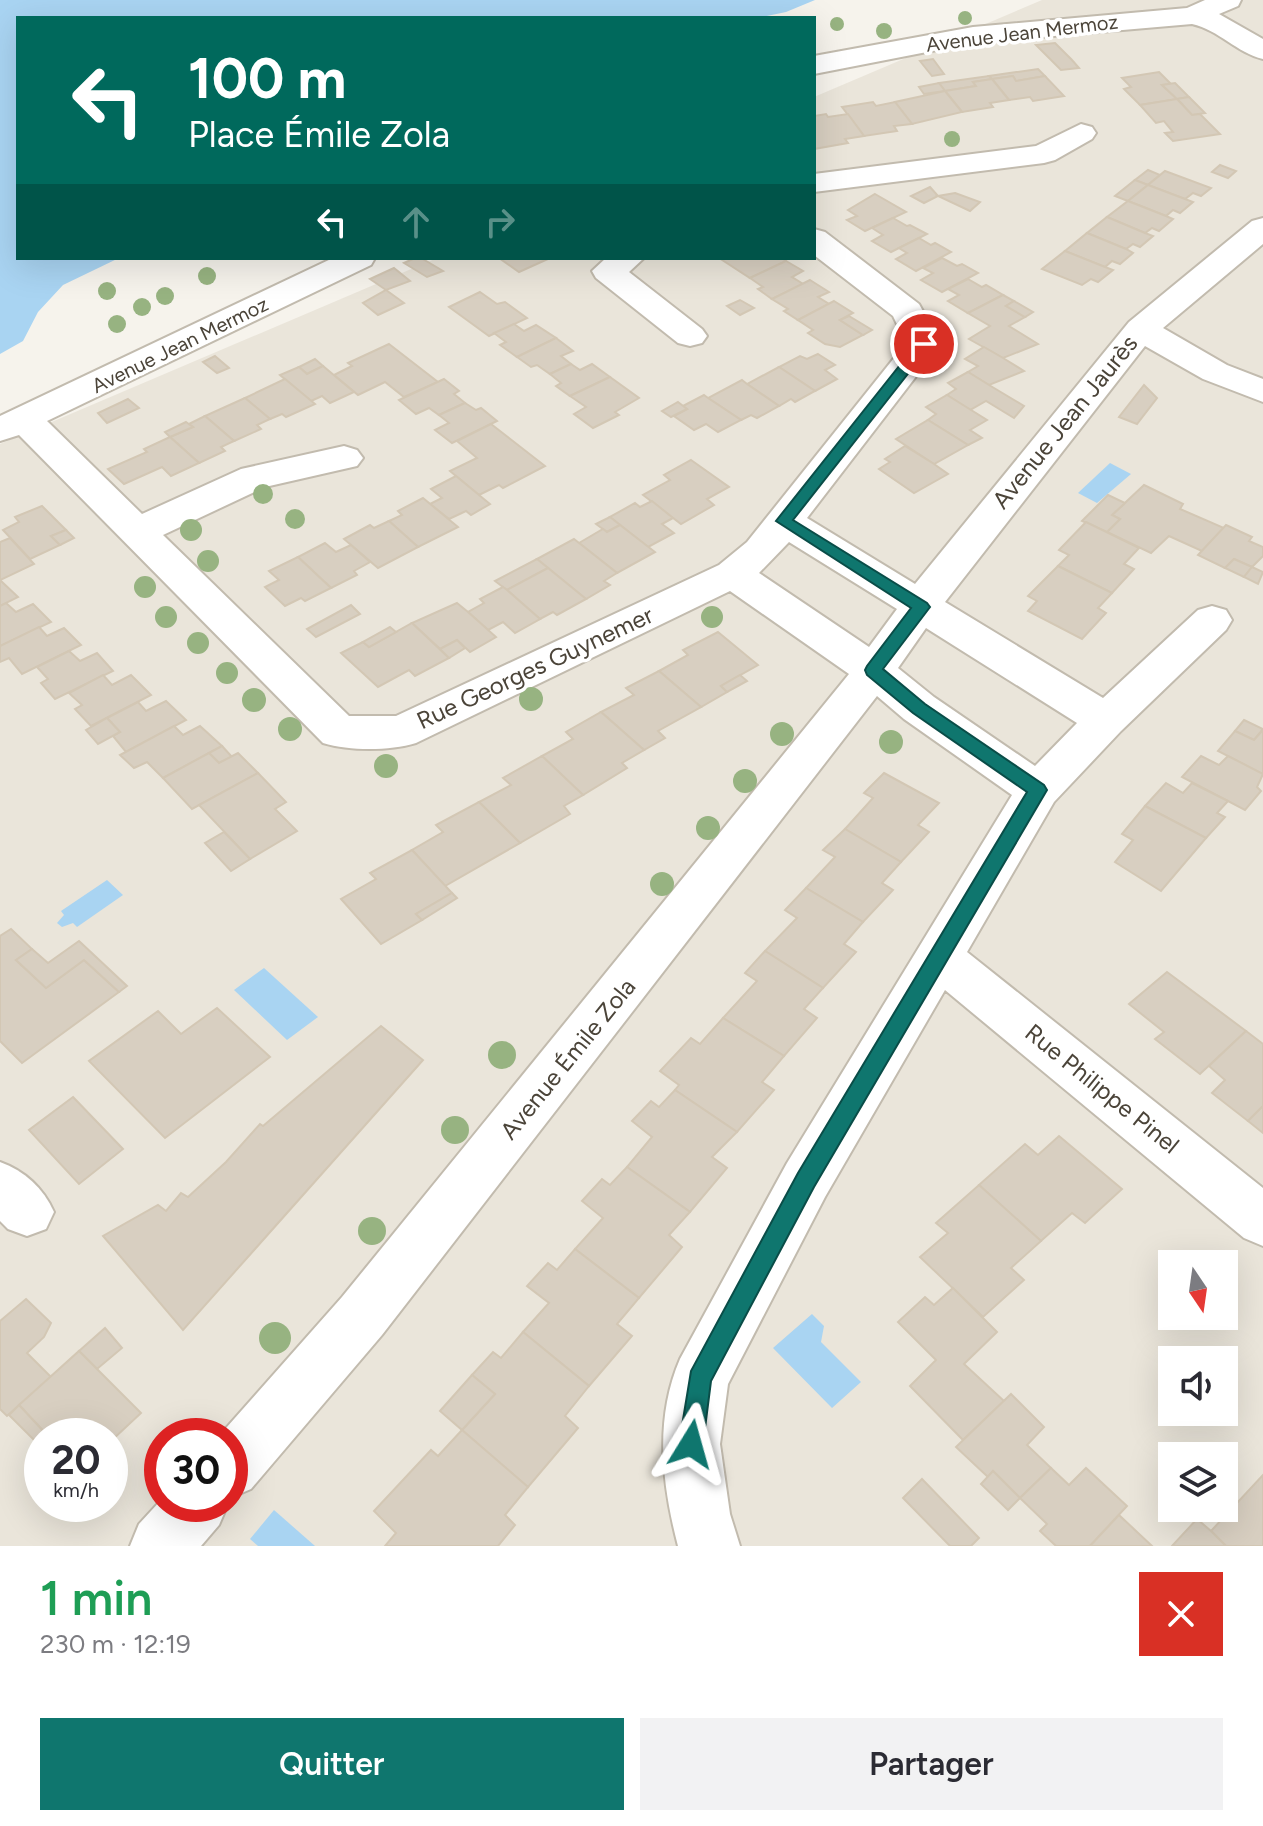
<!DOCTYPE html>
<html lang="fr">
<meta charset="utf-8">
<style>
:root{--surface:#fff;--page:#f2f2f3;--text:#2b2b33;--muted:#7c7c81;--accent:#0f766e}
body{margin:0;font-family:Figtree,sans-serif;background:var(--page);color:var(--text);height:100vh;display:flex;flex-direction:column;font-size:30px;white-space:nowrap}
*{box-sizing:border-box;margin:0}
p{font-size:26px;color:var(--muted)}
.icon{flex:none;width:44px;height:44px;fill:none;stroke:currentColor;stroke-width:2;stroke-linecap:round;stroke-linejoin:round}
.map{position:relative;height:1546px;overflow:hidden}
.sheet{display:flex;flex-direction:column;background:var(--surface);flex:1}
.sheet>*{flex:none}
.hud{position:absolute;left:16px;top:16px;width:800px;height:244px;border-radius:0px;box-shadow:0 8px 32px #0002;background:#00695c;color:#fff;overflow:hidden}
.needle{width:52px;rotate:167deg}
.fabs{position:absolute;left:1158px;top:1250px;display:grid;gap:16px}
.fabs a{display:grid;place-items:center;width:80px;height:80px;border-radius:0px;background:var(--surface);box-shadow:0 8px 32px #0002;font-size:40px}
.speed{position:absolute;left:24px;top:1418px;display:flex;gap:16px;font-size:40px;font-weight:700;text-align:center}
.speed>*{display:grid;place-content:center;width:104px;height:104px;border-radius:50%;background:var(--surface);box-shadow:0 8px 32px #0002;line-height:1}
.speed small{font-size:20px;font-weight:400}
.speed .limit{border:12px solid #d22;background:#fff;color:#111}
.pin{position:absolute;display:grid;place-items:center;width:68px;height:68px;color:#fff;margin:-34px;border:4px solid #fff;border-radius:50%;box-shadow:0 2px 8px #0007}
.me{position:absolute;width:88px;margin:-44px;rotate:8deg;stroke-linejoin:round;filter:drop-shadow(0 0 6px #0008)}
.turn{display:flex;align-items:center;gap:28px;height:168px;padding:0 40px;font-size:36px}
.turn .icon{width:104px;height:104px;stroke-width:2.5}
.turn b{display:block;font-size:56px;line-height:68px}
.lanes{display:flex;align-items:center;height:76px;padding:0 40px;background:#0003;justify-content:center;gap:40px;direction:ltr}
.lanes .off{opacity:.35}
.round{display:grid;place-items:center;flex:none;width:84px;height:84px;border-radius:0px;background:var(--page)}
.headline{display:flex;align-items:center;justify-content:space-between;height:136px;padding:0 40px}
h1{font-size:48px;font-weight:600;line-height:60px;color:#1e9e55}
.button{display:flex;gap:16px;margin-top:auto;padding:16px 40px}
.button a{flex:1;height:92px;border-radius:0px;background:var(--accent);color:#fff;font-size:32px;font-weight:600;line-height:92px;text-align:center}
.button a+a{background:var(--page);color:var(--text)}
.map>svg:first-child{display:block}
</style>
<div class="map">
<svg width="1263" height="1546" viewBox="0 0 1263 1546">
<rect width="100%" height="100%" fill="#f6f3ec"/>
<path fill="#eae5da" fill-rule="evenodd" d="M1042,0H1263V1546H0V444L437,258H814V97ZM1172,1264H1224V1316H1172ZM1172,1360H1224V1412H1172ZM42,1436H110V1504H42ZM162,1436H230V1504H162ZM1172,1456H1224V1508H1172Z"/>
<g fill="#a9d4f2">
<polygon points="0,0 815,0 786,12 757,18 18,18 18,258 119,258 63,285 38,312 23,341 0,354"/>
<polygon points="1110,463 1131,474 1097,503 1078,493"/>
<polygon points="107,880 123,895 77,927 73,923 62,927 57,923 64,915 61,911"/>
<polygon points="264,968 318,1017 287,1040 234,990"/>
<polygon points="812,1314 824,1326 821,1342 861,1382 832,1408 773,1348"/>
<polygon points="274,1510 315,1546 258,1546 250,1539"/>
</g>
<g fill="#d8cfc1" stroke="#d3c7b4" stroke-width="2">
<polygon points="1055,43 1072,60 1079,68 1061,70 1036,45"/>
<polygon points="933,59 944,74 932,76 920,61"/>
<polygon points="1038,69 1045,76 1016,81 1013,76 992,79 989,76"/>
<polygon points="1159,72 1171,84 1162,85 1177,99 1140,105 1124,89 1131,87 1122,78"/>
<polygon points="989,76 992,79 973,82 976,86 945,91 939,83"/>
<polygon points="1013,76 1016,81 1045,76 1064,96 1033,101 1030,97 1009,100 992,79"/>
<polygon points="992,79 1009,100 990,103 993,107 962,112 945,91 976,86 973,82"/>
<polygon points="939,83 945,91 924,94 919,87"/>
<polygon points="1175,83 1189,97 1177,99 1162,85"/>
<polygon points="945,91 962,112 912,124 895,102"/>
<polygon points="1189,97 1205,113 1192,115 1177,99"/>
<polygon points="1177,99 1192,115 1200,114 1220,134 1173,141 1165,133 1173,132 1164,121 1156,123 1140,105"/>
<polygon points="873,102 876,106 895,102 912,124 894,126 897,131 864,136 842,107"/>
<polygon points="826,114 828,117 848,114 864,136 845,139 848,143 814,149 814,116"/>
<polygon points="1220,165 1236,171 1228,178 1212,172"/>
<polygon points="1148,170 1160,175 1148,185 1135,180"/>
<polygon points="1165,171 1211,188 1201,196 1193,193 1185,199 1148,185"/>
<polygon points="1135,180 1148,185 1128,201 1115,196"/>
<polygon points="1148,185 1185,199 1193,202 1180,213 1173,210 1166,216 1128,201"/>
<polygon points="930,187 938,196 924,203 911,196"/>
<polygon points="955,193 980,202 970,211 938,196"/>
<polygon points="875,194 906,212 865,231 847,220 857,216 848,210"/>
<polygon points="1128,201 1166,216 1173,219 1159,231 1152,228 1145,233 1107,217"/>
<polygon points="1107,217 1145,233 1153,236 1140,247 1133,244 1126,249 1087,233"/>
<polygon points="893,218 907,226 910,225 927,234 891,252 872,241 883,235 872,228"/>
<polygon points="1087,233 1126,249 1133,253 1120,264 1112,261 1105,267 1065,251"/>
<polygon points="919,238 931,245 935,243 951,252 916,271 896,259 907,253 899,248"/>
<polygon points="1065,251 1105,267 1113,270 1098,282 1091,279 1082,285 1042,269"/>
<polygon points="415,258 421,258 443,271 427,277 404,263"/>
<polygon points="499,258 550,258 519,272"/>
<polygon points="713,258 782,258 786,261 750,278 719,258"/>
<polygon points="942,258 957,266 962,264 978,273 942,292 921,280 933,273 923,268"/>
<polygon points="786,261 803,271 792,277 803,284 772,299 758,289 763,287 750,278"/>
<polygon points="394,268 410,281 386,290 370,279"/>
<polygon points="968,279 982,287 986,285 1003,295 968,313 948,301 959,295 948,289"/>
<polygon points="810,280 829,292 818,297 829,304 798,320 784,311 788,309 772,299"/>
<polygon points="386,290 404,303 378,315 363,303"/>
<polygon points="480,292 497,304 505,302 527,318 489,336 449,307"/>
<polygon points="1003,295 1014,301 1006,306 1025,317 1009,326 1038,344 1003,358 969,339 990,326 968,313"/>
<polygon points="740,300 754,308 740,315 727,306"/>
<polygon points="834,301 853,313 840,320 863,335 840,347 825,344 808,333 813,330 798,320"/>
<polygon points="1014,301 1033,312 1025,317 1006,306"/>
<polygon points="849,316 872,330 863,335 840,320"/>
<polygon points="514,324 524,331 536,325 556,338 517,357 500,345 506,342 494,333"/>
<polygon points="556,338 573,351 561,356 571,364 550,374 537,365 531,367 517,357"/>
<polygon points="389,344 438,382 404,397 385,382 358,395 334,375 352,366 348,363"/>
<polygon points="984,347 1003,358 1024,371 989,385 968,372 978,366 965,359"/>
<polygon points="818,354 835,365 825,370 837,379 815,391 779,367 800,356 807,359"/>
<polygon points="215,356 229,368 217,373 203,362"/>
<polygon points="315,359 323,366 307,374 299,367"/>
<polygon points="571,364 580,370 592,364 610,377 570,396 556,386 561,383 550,374"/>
<polygon points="323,366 354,392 330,403 322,396 311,401 280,375 299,367 307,374"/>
<polygon points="779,367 815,391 795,402 791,399 779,406 747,384"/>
<polygon points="968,372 989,385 1024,406 1014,418 986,401 970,410 947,395 956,389 948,383"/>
<polygon points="610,377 639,398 615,412 619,415 593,428 574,414 586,407 570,396"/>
<polygon points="285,379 315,404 286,417 282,414 270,419 245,398"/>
<polygon points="444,379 459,391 454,394 465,403 439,415 429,408 416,414 399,400"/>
<polygon points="742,380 747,384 779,406 757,418 751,415 741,420 708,398"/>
<polygon points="1144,385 1157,398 1137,424 1119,417"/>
<polygon points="704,395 708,398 741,420 718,432 706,424 694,430 674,416 687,409 683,406"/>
<polygon points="947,395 987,420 970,430 982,438 968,445 928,420 936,414 926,407"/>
<polygon points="245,398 270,419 257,425 261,429 234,441 205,416"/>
<polygon points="128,399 139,408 107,423 98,413"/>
<polygon points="678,402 687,409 671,417 662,411"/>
<polygon points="465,403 476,410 481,408 497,421 452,443 435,430 449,423 439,415"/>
<polygon points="205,416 234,441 221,447 225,451 199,463 170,437 193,427 189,424"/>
<polygon points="928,420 968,445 934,464 896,439"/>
<polygon points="186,422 193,427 170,437 165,432"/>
<polygon points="491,424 545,466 503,488 499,485 479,495 450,471 477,458 457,441"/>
<polygon points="170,437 199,463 171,476 162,467 124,484 108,469 147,452 144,449"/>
<polygon points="905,446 934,464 948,474 914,493 879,469 890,462 885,459"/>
<polygon points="691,460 729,487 707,499 714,505 681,524 643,495 670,480 664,475"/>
<polygon points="456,476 479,495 490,504 471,515 466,511 449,519 430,504 442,498 431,489"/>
<polygon points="1144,485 1183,504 1180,509 1224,528 1202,551 1169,536 1151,553 1107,532 1120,519 1112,515"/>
<polygon points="1108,495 1125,503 1112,515 1120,519 1107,532 1082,521"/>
<polygon points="423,498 458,527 418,547 389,521 402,515 398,511"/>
<polygon points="652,501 673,518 662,524 674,533 648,547 610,517 635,503 640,507"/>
<polygon points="42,506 66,530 51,536 60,545 30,559 3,530 19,522 15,517"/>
<polygon points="610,517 620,525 607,532 596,524"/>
<polygon points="389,521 418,547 378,568 344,539 370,525 374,528"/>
<polygon points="1086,522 1139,548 1124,564 1134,569 1112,593 1058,566 1069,555 1059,550"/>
<polygon points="620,525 655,552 617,573 579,543 603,529 607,532"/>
<polygon points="1226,525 1252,537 1249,541 1263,547 1263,556 1252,567 1234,559 1225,568 1198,555"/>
<polygon points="66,530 74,538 60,545 51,536"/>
<polygon points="10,538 34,564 0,580 18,597 0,606 0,542"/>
<polygon points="574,539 617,573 604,581 610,585 586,599 537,559"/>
<polygon points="325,543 336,552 351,545 370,562 354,571 357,575 331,588 298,557"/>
<polygon points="298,557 331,588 305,601 301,598 285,606 265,587 279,580 269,571"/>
<polygon points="537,559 548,568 507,590 495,581"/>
<polygon points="1234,559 1252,567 1244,577 1225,568"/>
<polygon points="1058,566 1112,593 1098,608 1106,613 1082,639 1028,611 1037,601 1028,596"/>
<polygon points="1252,567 1263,572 1258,584 1244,577"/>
<polygon points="548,568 586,599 557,615 553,612 540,619 507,590"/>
<polygon points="503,587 507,590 540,619 515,633 503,622 488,630 468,612 484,603 480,599"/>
<polygon points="6,603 16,612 33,604 51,622 0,646 0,606"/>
<polygon points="457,603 468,612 496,637 470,652 457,640 440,649 412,623"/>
<polygon points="351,605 360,614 316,637 307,629"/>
<polygon points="412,623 449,658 415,676 409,670 378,687 341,653 363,642 369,647"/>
<polygon points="39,627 47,636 64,628 81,645 22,674 9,658 0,662 0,646"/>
<polygon points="390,627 396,632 369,647 363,642"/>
<polygon points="718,632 758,665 721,686 727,692 701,707 659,671 688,655 683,650"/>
<polygon points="457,640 465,648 449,658 440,649"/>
<polygon points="69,651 80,661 97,653 113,671 55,699 41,683 48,679 37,667"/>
<polygon points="659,671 701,707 658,731 665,738 644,750 601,712 634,695 626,688"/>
<polygon points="103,675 112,685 131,675 151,695 91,726 75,709 82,705 69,693"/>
<polygon points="740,675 747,681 727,692 721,686"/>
<polygon points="166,701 186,720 126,752 113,736 120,732 107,718 138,702 146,711"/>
<polygon points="601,712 644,750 622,763 627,768 583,795 542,756 573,739 566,732"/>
<polygon points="107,718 120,732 98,744 86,730"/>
<polygon points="1244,720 1263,729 1254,740 1235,731"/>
<polygon points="174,726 183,735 200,726 222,746 163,778 147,762 134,768 120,755"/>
<polygon points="1263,730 1263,774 1218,751 1235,731 1254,740"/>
<polygon points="222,746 232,757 219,763 209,753"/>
<polygon points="209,753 219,763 238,753 258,773 192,809 163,778"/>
<polygon points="542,756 583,795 564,806 570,814 520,843 479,802 511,785 503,778"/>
<polygon points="1201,756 1219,765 1228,756 1263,774 1257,787 1261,791 1245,810 1182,777"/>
<polygon points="258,773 286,802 275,809 297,831 250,859 199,805"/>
<polygon points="884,773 939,803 918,825 929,832 901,862 845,829 873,798 864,793"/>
<polygon points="1166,783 1183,793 1192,783 1228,801 1217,813 1225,817 1206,838 1145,806"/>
<polygon points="479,802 520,843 445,886 412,850 443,832 436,825"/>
<polygon points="1145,806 1206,838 1161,891 1115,862 1133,840 1122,834"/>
<polygon points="845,829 901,862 882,883 893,890 863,922 806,888 835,857 823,850"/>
<polygon points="224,832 250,859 231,871 205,843"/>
<polygon points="412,850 452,893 416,914 422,920 381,944 341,899 376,879 370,873"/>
<polygon points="806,888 863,922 844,944 856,952 823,988 765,951 797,918 785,910"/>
<polygon points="452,893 457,898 422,920 416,914"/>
<polygon points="11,929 32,949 16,960 46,988 84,960 119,992 22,1063 0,1041 0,936"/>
<polygon points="79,941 127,986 119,992 84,960 46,988 16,960 32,949 48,963"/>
<polygon points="765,951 823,988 804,1009 817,1018 784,1056 723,1018 757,981 745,973"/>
<polygon points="1167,972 1246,1031 1200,1074 1155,1039 1164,1032 1129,1004"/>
<polygon points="217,1008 270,1057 165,1138 89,1061 158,1011 181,1034"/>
<polygon points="723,1018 784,1056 762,1082 774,1090 737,1132 675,1090 679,1085 660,1071 691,1038 700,1044"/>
<polygon points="381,1026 423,1060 183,1330 103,1236 158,1205 166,1211 181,1193 188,1197 226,1162 260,1124 263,1126"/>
<polygon points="1246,1031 1263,1044 1263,1106 1248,1121 1212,1093 1225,1080 1209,1066"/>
<polygon points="675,1090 737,1132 712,1157 727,1168 690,1212 627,1167 652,1137 632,1121 651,1101 659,1107"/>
<polygon points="73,1097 123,1149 79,1184 29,1130"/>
<polygon points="1263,1106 1263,1133 1248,1121"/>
<polygon points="1059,1136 1122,1189 1085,1223 1072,1213 1041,1241 979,1185 1025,1144 1038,1155"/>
<polygon points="627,1167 690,1212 669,1235 682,1247 639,1298 575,1249 603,1218 582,1201 602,1179 610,1185"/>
<polygon points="979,1185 1041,1241 1011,1268 1024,1280 983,1317 920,1257 948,1233 936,1223"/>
<polygon points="575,1249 639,1298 617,1324 632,1336 589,1386 523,1332 549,1303 527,1286 548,1263 557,1270"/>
<polygon points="953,1288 997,1332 964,1364 1004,1401 963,1440 910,1386 936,1360 898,1322 925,1297 934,1305"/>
<polygon points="26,1299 51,1323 44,1337 27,1353 51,1377 7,1416 0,1409 0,1321"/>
<polygon points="105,1328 122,1348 97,1369 79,1351"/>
<polygon points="523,1332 589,1386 565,1416 578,1428 528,1487 462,1430 495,1394 472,1375 493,1352 501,1358"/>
<polygon points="79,1351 141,1413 110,1442 110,1436 48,1436 19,1405"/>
<polygon points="472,1375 495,1394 462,1430 440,1411"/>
<polygon points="1011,1394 1044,1427 1027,1445 1051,1468 1020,1498 993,1471 988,1477 956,1447"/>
<polygon points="19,1405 46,1434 36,1442 9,1415"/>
<polygon points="462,1430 528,1487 505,1515 515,1525 498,1546 385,1546 396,1533 374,1511 431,1450 438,1456"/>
<polygon points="1051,1468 1069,1485 1086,1468 1127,1506 1090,1546 1056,1546 1040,1531 1047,1524 1020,1498"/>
<polygon points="993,1471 1020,1498 1008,1510 981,1484"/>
<polygon points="1263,1475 1263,1546 1226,1546 1211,1531"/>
<polygon points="922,1479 979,1538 971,1546 950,1546 903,1498"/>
<polygon points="1119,1515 1152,1546 1090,1546"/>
<polygon points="1197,1519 1211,1531 1226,1546 1172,1546"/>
</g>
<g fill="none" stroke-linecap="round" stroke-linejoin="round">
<defs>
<g id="minor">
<path d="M1205,0H1241L1238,6L1219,14L1263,39V59C1237,53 1219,30 1192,24L973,43L814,74V56L973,27L1187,8Z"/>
<polygon points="1081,124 1092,127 1096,133 1092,139 1055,160 1044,163 814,192 814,174 1036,146"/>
<path d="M1263,218V244L1163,328L1227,365L1263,379V402L1203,379L1145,346L945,602L1103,698L1198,610L1212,606L1226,610L1232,620L1226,630L1121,731L1054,802L967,952L1263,1188V1246L1244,1238L945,990L825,1197L728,1384L720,1444L730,1514L740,1546H678C662,1485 654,1419 680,1359L787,1163L1012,795L904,719L877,696L382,1335L251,1489L230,1498V1436H219L342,1297L849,674L730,591L416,743C389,751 350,751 323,743L19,435L0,441V416L333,258H375L371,265L47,421L142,514L241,469L344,446L357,450L363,458L357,466L265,487L163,535L349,716H396L719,565L747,542L906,343L893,316L814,255V229L825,232L919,304L941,344L807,518L915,584L1129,322L1252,221ZM789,542L897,609L869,647L759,573ZM926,628L1077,723L1035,766L934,697L898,668Z"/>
<polygon points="606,258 644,258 629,272 702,329 707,336 702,343 690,346 678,343 596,278 592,271"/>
<path d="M0,1162C25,1171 43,1188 54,1212L46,1229L27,1236L8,1229L0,1221Z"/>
<polygon points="162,1499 162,1504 228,1504 219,1525 201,1546 130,1546 139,1524"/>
</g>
</defs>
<use href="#minor" stroke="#c2bbae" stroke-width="4"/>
<use href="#minor" fill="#fff" fill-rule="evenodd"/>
</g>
<g fill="#97b381">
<circle cx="965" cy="18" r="7"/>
<circle cx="837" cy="24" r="7"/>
<circle cx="884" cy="31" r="8"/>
<circle cx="952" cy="139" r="8"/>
<circle cx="207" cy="276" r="9"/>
<circle cx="107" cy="291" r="9"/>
<circle cx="165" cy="296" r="9"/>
<circle cx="142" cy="307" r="9"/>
<circle cx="117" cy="324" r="9"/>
<circle cx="263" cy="494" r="10"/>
<circle cx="295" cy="519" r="10"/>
<circle cx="191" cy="530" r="11"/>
<circle cx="208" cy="561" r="11"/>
<circle cx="145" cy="587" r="11"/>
<circle cx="166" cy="617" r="11"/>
<circle cx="712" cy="617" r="11"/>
<circle cx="198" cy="643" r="11"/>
<circle cx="227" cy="673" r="11"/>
<circle cx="531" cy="699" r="12"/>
<circle cx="254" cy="700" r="12"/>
<circle cx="290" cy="729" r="12"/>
<circle cx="782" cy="734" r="12"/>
<circle cx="891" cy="742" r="12"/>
<circle cx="386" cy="766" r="12"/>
<circle cx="745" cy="781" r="12"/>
<circle cx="708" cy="828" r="12"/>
<circle cx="662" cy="884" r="12"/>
<circle cx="502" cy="1055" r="14"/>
<circle cx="455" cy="1130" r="14"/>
<circle cx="372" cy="1231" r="14"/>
<circle cx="275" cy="1338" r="16"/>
</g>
<polygon fill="#0f766e" stroke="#0a4d48" stroke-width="2" points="924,339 931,344 929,347 793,520 927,603 930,607 927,611 883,669 925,704 1044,785 1047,790 814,1187 711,1381 703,1444 700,1453 691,1456 682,1453 679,1444 691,1371 798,1173 1027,792 913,713 867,675 865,670 867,666 911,608 776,521 919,341"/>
<g text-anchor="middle" stroke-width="7" stroke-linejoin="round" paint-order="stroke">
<g font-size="20" fill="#4b4439" stroke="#fff">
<text transform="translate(1022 33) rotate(-7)" y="7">Avenue Jean Mermoz</text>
<text transform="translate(180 345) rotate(-26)" y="7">Avenue Jean Mermoz</text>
</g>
<g font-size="24" fill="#4b4439" stroke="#fff">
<text transform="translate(1065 422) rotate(-51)" y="8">Avenue Jean Jaurès</text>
<text transform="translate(535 668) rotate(-25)" y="8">Rue Georges Guynemer</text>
<text transform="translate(568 1059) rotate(-51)" y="8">Avenue Émile Zola</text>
<text transform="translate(1102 1089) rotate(39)" y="8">Rue Philippe Pinel</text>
</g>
</g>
</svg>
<div class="fabs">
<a><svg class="needle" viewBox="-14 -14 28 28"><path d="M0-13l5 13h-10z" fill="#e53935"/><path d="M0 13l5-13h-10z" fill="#7c7c81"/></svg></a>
<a><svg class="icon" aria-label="sound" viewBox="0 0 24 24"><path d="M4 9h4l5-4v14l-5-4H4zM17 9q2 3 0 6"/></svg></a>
<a><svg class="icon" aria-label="layers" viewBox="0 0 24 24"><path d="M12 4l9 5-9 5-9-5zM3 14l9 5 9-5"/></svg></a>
</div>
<div class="speed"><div>20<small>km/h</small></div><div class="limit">30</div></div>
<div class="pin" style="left:924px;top:344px;background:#d93025"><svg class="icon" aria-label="arrive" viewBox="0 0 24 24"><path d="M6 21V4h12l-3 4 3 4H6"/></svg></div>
<svg class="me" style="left:691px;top:1444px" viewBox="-20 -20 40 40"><path d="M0-17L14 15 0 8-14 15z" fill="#0f766e" stroke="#fff" stroke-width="4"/></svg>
<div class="hud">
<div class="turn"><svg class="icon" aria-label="left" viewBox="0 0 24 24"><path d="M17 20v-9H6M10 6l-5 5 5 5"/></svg><div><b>100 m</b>Place Émile Zola</div></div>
<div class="lanes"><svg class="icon" aria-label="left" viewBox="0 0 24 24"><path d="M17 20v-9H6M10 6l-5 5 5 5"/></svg><svg class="icon off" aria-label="ahead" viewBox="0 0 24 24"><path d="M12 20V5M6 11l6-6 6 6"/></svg><svg class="icon off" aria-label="right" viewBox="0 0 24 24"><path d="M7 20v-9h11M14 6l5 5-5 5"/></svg></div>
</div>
</div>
<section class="sheet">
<div class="headline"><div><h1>1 min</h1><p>230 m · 12:19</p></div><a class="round" style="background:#d93025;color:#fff"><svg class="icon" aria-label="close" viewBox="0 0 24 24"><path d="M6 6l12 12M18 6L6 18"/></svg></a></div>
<div class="button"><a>Quitter</a><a>Partager</a></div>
</section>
